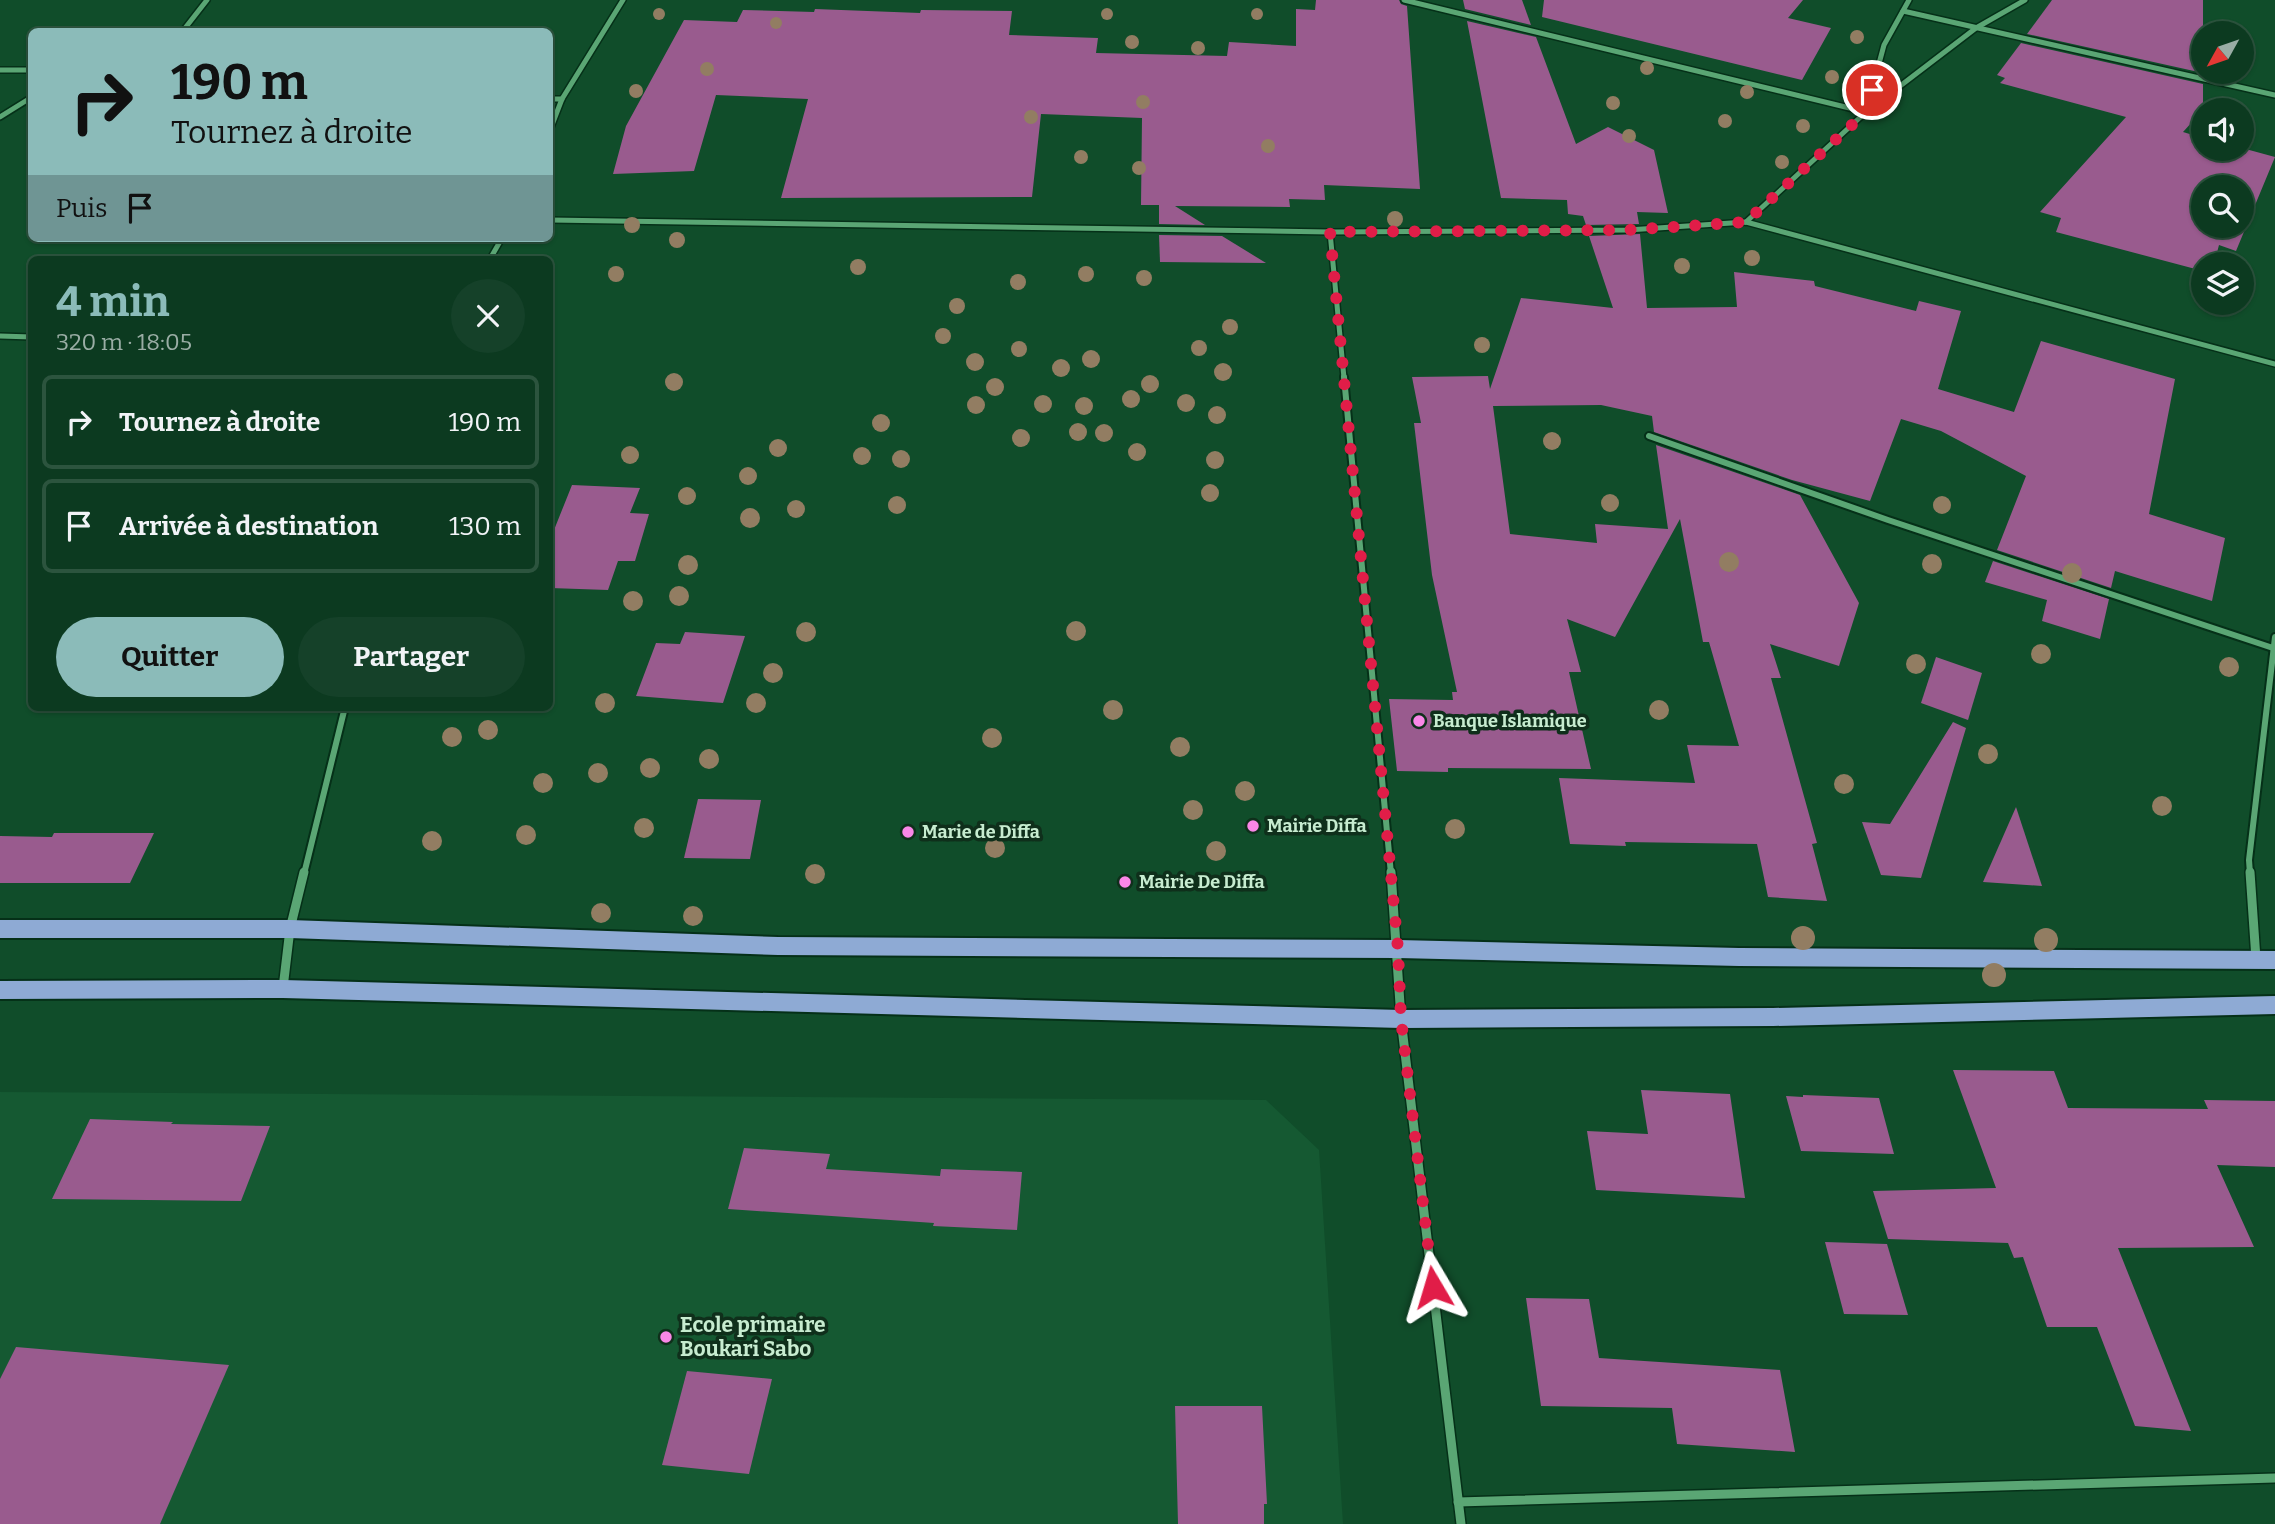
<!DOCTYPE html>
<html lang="fr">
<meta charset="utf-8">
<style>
:root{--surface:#0c3a20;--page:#154129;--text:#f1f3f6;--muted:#9aada5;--line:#2c543e;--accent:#8bbbb9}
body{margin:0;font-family:Bitter,serif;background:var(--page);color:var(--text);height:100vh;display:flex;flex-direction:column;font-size:26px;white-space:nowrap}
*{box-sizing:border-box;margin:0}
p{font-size:23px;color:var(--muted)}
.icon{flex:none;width:38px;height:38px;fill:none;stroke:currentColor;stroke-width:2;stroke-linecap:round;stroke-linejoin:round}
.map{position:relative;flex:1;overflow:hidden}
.drawer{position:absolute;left:28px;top:256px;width:525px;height:455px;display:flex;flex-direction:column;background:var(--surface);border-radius:10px;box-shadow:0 2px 5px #0004,0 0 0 2px var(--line)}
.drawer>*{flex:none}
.guide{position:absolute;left:28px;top:28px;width:525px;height:214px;border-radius:10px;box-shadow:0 2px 5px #0004,0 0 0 2px var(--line);background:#8bbbb9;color:#111;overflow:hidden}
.needle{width:46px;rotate:230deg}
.tools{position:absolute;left:2191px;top:21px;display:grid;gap:14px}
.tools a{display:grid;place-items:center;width:63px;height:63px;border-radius:50%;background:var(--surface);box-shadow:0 2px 5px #0004,0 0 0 2px var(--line);font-size:35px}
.pin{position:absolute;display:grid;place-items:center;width:60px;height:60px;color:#fff;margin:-30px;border:4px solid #fff;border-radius:50%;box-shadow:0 2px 7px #0007}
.me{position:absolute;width:77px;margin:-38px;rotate:353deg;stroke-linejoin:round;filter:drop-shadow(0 0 5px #0008)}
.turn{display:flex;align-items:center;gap:24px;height:147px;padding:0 28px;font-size:32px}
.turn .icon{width:91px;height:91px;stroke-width:2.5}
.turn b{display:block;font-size:49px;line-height:60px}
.then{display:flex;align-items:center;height:66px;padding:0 28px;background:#0003;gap:14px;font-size:26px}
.round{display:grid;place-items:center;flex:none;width:74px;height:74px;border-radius:37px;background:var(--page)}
.headline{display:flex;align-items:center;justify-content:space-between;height:119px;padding:0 28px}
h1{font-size:42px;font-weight:700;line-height:52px;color:var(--accent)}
.action{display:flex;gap:14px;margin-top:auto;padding:14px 28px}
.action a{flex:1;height:80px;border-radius:42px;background:var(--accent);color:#111;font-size:28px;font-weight:700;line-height:80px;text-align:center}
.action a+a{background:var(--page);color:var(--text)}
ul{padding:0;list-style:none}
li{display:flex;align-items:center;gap:21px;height:94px;margin:0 14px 10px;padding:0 14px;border:4px solid var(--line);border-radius:10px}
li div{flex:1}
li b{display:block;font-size:26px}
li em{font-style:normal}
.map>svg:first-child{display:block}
</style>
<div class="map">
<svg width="2275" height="1524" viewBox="0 0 2275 1524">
<rect width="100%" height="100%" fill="#104d2a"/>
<polygon fill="#155932" points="0,1092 1266,1100 1319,1150 1343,1524 0,1524"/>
<g fill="#995b8e" fill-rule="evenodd">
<polygon points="1316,0 1399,0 1401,4 1407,6 1420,189 1324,185 1325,200 1289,199 1290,207 1175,206 1205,225 1159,224 1159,205 1141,205 1142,118 1041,114 1032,197 781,198 808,99 716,95 694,171 613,174 626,126 684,20 737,22 743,10 814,12 815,9 920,13 921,10 1012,11 1009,35 1098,38 1096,53 1227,56 1229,42 1296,46 1296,9 1315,10"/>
<polygon points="1463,0 1522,0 1531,25 1465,9"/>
<polygon points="1544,0 1803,0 1788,18 1831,28 1802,80 1542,17"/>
<polygon points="2052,0 2203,0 2203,73 2027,34"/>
<polygon points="1467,21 1536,37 1576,144 1608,127 1654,150 1668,213 1637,212 1639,224 1586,225 1583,216 1568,214 1567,200 1501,198"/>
<path d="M2021,43L2203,84V110L2183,132L2203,138V149L2242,148L2275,157L2236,251L2219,245L2214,264H2203V271L2056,232L2061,218L2040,212L2126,117L2000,83L2005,78L1997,75ZM2203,187H2242V226H2203Z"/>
<polygon points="1640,234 1647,308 1737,307 1734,272 1814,281 1815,286 1916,311 1919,301 1961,311 1938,389 2014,412 2041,341 2175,379 2149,514 2225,538 2212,601 2115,571 2111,588 1997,550 2026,476 1941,431 1901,419 1870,501 1792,480 1654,432 1652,416 1601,405 1493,406 1510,534 1597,543 1595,524 1668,529 1656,445 1800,495 1859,603 1839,666 1770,644 1781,678 1771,678 1817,843 1812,844 1827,901 1768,897 1757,844 1625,842 1626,846 1570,844 1559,778 1695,783 1687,745 1739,746 1709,642 1703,642 1680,519 1615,637 1567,619 1581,672 1569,672 1591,769 1448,768 1448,772 1397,771 1389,699 1453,700 1452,692 1457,692 1432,575 1414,423 1421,423 1412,377 1488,376 1490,389 1521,298 1613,308 1589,236"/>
<polygon points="1159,235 1222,236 1266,263 1160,262"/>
<polygon points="572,485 640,488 630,513 649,514 635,561 618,561 608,590 550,588 550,540"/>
<polygon points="1993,561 2109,599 2100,639 2042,621 2047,600 1985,582"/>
<polygon points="685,632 745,636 723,703 636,696 656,643 680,644"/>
<polygon points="1936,657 1982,673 1968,720 1921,703"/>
<polygon points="1953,722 1966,728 1921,878 1881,875 1862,822 1890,824"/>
<polygon points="698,799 761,800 750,859 684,858"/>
<polygon points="2016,807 2042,886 1983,882"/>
<polygon points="54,833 154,833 130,883 0,883 0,836 52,837"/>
<polygon points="1953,1070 2054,1071 2068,1108 2208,1109 2204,1100 2275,1101 2275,1167 2217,1165 2254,1247 2118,1248 2191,1431 2135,1426 2097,1327 2047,1327 2023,1257 2014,1258 2008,1243 1888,1239 1873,1191 1996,1188"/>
<polygon points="1641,1090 1730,1094 1745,1198 1596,1190 1587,1131 1648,1134"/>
<polygon points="1803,1095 1879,1098 1894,1154 1801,1151 1786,1096 1803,1097"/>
<polygon points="90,1119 173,1122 171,1124 270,1126 241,1201 52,1199"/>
<polygon points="744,1148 830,1154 826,1169 940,1176 941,1169 1022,1172 1017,1230 933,1226 934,1223 728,1209"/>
<polygon points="1825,1242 1887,1244 1908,1315 1844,1314"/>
<polygon points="1526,1298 1589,1299 1599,1358 1780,1370 1795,1452 1677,1444 1672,1408 1541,1406"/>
<polygon points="16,1347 229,1365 160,1524 0,1524 0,1379"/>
<polygon points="687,1371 772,1379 749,1474 662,1465"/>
<polygon points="1175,1406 1262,1406 1267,1504 1264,1504 1264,1524 1178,1524"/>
</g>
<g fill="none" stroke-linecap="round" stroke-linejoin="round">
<defs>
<g id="minor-far2">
<polyline points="1404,0 1866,112 1976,28 2025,0"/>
<polyline points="1903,11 2275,95"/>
<polyline points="182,32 207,0"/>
<polyline points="0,70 32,70"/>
<polyline points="550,99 562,99"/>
<polyline points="0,117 32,97"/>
<polyline points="550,130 562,99 623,0"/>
<polyline points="550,220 1330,232 1628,230 1746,222 2275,364"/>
<polyline points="1746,222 1866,112 1884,45 1909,0"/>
<polyline points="1330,232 1344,378"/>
<polyline points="490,259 502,238"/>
<polyline points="0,336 32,337"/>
</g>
<g id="minor-far1">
<polyline points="1344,377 1391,874"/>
<polyline points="1649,436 1888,520 2273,648"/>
<polyline points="304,874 345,707"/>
<polyline points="2250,874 2249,860 2275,637"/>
</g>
<g id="minor">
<polyline points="1391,872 1401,1019 1461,1524"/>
<polyline points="2250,872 2256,959"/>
<polyline points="283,988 290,929 304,872"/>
<polyline points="1458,1502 2275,1478"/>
</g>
<g id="trunk">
<polygon points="0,920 290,920 778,937 1398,940 1739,948 2275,951 2275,969 1739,966 1398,958 778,955 290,938 0,938"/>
<polygon points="283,980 1401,1010 1773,1008 2275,996 2275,1014 1773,1026 1401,1028 283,998 0,999 0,981"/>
</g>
</defs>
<use href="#minor-far2" stroke="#053018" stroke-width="8"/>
<use href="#minor-far1" stroke="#053018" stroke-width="10"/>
<use href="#minor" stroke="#053018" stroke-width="12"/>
<use href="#trunk" stroke="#053018" stroke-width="4"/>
<use href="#minor-far2" stroke="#5aa674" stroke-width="5"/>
<use href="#minor-far1" stroke="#5aa674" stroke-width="6"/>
<use href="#minor" stroke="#5aa674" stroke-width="9"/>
<use href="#trunk" fill="#8eaad4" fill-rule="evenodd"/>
</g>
<g fill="#927d62">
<circle cx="659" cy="14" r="6"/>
<circle cx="1107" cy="14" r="6"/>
<circle cx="1257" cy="14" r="6"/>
<circle cx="776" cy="23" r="6"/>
<circle cx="1857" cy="37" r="7"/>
<circle cx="1132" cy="42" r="7"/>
<circle cx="1198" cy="48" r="7"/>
<circle cx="1647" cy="68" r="7"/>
<circle cx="707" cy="69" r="7"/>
<circle cx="1832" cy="77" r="7"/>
<circle cx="636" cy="91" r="7"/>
<circle cx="1747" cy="92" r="7"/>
<circle cx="1143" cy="102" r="7"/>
<circle cx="1613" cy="103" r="7"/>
<circle cx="1031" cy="117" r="7"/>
<circle cx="1725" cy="121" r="7"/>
<circle cx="1803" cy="126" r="7"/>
<circle cx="1629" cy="136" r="7"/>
<circle cx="1268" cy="146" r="7"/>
<circle cx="1081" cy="157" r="7"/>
<circle cx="1782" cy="162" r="7"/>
<circle cx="1139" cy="168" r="7"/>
<circle cx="1395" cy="219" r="8"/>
<circle cx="632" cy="225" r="8"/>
<circle cx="677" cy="240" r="8"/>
<circle cx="1752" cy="258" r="8"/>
<circle cx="1682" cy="266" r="8"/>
<circle cx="858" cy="267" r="8"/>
<circle cx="616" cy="274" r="8"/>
<circle cx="1086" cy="274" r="8"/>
<circle cx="1144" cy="278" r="8"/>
<circle cx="1018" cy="282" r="8"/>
<circle cx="957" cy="306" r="8"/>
<circle cx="1230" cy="327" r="8"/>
<circle cx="943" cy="336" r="8"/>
<circle cx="1482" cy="345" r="8"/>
<circle cx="1199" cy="348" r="8"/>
<circle cx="1019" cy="349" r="8"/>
<circle cx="1091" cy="359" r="9"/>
<circle cx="975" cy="362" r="9"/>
<circle cx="1061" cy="368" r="9"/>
<circle cx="1223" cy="372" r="9"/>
<circle cx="674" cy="382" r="9"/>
<circle cx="1150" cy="384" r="9"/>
<circle cx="995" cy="387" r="9"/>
<circle cx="1131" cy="399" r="9"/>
<circle cx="1186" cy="403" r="9"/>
<circle cx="1043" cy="404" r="9"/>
<circle cx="976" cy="405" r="9"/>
<circle cx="1084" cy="406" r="9"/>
<circle cx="1217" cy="415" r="9"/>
<circle cx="881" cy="423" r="9"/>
<circle cx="1078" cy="432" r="9"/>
<circle cx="1104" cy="433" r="9"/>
<circle cx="1021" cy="438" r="9"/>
<circle cx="1552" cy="441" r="9"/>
<circle cx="778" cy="448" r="9"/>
<circle cx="1137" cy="452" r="9"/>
<circle cx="630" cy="455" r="9"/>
<circle cx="862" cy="456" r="9"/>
<circle cx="901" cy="459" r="9"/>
<circle cx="1215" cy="460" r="9"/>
<circle cx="748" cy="476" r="9"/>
<circle cx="1210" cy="493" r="9"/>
<circle cx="687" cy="496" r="9"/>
<circle cx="1610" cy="503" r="9"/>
<circle cx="897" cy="505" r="9"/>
<circle cx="1942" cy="505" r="9"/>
<circle cx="796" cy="509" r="9"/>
<circle cx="750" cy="518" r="10"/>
<circle cx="1729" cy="562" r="10"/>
<circle cx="1932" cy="564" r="10"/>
<circle cx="688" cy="565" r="10"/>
<circle cx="2072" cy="573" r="10"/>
<circle cx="679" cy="596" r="10"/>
<circle cx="633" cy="601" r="10"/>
<circle cx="1076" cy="631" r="10"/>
<circle cx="806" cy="632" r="10"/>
<circle cx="2041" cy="654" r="10"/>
<circle cx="1916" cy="664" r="10"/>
<circle cx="2229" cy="667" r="10"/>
<circle cx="773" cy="673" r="10"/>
<circle cx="605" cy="703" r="10"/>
<circle cx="756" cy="703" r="10"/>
<circle cx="1113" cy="710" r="10"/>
<circle cx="1659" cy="710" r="10"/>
<circle cx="488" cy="730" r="10"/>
<circle cx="452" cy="737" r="10"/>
<circle cx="992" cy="738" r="10"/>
<circle cx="1180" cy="747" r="10"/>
<circle cx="1988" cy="754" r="10"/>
<circle cx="709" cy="759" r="10"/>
<circle cx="650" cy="768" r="10"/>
<circle cx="598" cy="773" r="10"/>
<circle cx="543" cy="783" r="10"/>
<circle cx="1844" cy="784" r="10"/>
<circle cx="1245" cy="791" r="10"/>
<circle cx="2162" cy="806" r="10"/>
<circle cx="1193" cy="810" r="10"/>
<circle cx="644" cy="828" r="10"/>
<circle cx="1455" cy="829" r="10"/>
<circle cx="526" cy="835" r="10"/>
<circle cx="432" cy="841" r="10"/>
<circle cx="995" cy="848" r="10"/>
<circle cx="1216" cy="851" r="10"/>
<circle cx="815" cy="874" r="10"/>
<circle cx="601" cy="913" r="10"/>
<circle cx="693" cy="916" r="10"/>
<circle cx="1803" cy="938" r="12"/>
<circle cx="2046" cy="940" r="12"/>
<circle cx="1994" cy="975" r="12"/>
</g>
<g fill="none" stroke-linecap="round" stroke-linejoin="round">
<polyline stroke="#e11d48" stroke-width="12" stroke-dasharray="0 21.6" points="1433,1287 1401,1019 1398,949 1330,232 1628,230 1746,222 1866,112 1872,90"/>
</g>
<g fill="#fa87e7" stroke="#0f2f1b" stroke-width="2.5">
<circle cx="1419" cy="721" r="7"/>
<circle cx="1253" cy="826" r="7"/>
<circle cx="908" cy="832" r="7"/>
<circle cx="1125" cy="882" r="7"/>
<circle cx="666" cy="1337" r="7"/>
</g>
<g text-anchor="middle" stroke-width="7" stroke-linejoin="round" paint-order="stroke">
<g font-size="18" font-weight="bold" fill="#c7ecd0" stroke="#0f2f1b" text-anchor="start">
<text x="1433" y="727">Banque Islamique</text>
<text x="1267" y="832">Mairie Diffa</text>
<text x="922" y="838">Marie de Diffa</text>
<text x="1139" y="888">Mairie De Diffa</text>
</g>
<g font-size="21" font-weight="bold" fill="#c7ecd0" stroke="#0f2f1b" text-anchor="start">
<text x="680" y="1332">Ecole primaire<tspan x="680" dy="24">Boukari Sabo</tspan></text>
</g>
</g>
</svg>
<div class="tools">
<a><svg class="needle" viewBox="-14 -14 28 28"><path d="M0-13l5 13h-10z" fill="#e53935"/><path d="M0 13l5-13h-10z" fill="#9aada5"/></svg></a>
<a><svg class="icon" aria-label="sound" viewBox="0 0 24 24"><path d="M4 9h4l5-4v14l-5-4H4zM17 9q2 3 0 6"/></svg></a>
<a><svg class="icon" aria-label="search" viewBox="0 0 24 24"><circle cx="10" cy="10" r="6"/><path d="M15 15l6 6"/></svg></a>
<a><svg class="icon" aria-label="layers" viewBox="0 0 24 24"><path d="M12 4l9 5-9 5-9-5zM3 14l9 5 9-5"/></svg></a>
</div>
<div class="pin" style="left:1872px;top:90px;background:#d93025"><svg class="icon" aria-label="arrive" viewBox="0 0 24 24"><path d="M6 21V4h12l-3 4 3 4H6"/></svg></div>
<svg class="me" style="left:1433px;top:1287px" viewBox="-20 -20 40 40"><path d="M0-17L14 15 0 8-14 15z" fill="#e11d48" stroke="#fff" stroke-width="4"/></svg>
<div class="guide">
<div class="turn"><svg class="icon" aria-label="right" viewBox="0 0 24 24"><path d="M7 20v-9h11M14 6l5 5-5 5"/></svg><div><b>190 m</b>Tournez à droite</div></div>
<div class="then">Puis<svg class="icon" aria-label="arrive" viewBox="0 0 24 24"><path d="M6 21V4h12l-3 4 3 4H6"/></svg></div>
</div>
<section class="drawer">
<div class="headline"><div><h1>4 min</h1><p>320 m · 18:05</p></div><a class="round"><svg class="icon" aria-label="close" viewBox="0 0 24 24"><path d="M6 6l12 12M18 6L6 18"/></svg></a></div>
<ul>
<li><svg class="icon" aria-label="right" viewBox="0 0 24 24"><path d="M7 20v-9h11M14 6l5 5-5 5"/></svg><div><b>Tournez à droite</b></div><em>190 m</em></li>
<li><svg class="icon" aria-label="arrive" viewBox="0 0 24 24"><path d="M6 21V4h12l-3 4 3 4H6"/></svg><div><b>Arrivée à destination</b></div><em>130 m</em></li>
</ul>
<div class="action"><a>Quitter</a><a>Partager</a></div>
</section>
</div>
